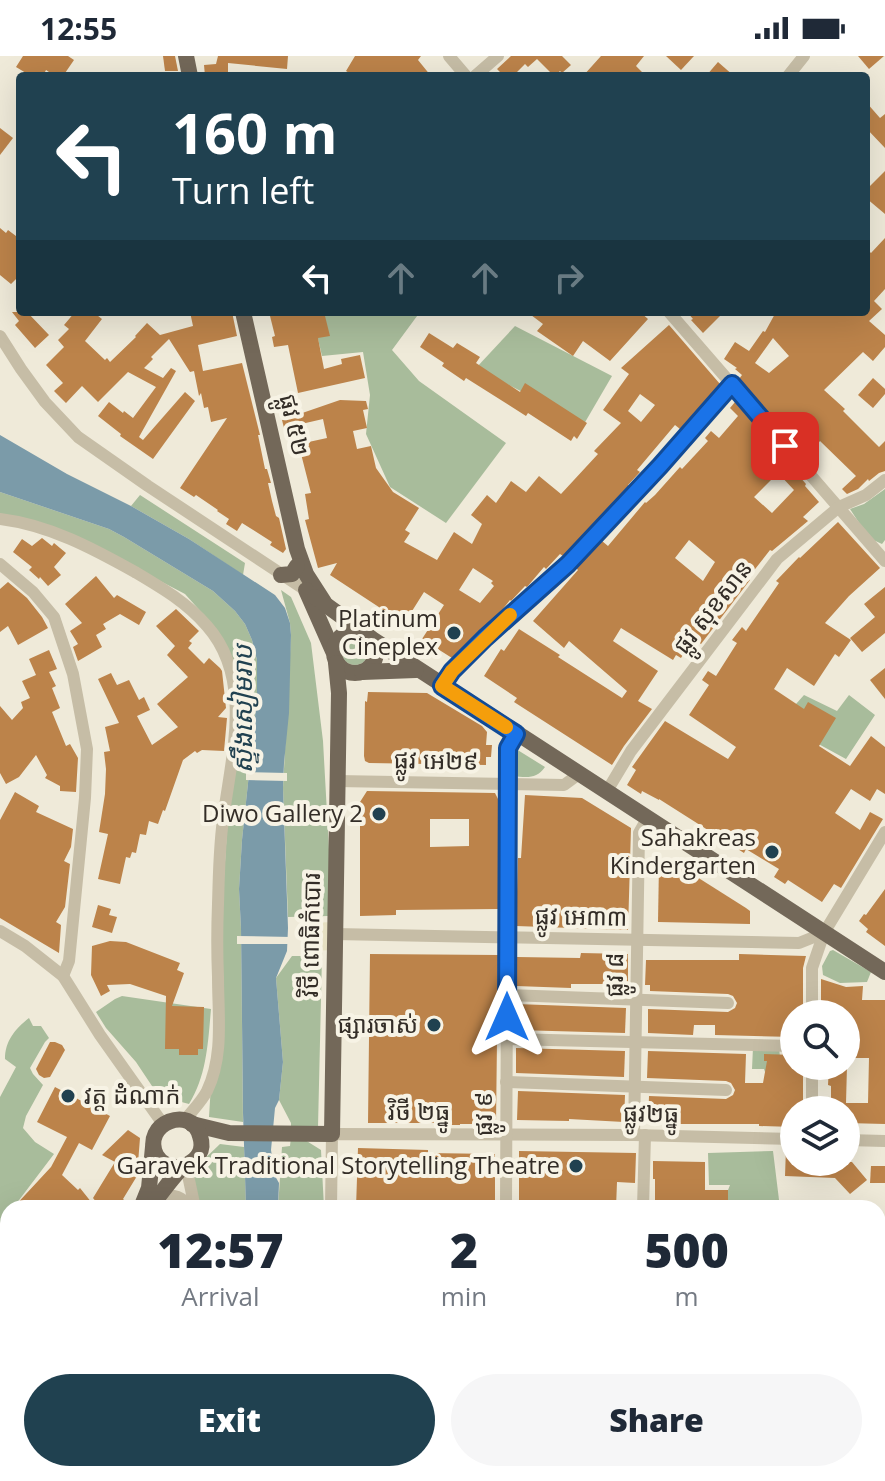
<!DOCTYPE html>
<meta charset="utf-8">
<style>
:root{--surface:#fff;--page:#f6f6f7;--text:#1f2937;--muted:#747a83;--accent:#204150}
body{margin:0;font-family:"Open Sans","Noto Sans Khmer",sans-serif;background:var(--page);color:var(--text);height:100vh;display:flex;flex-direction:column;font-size:30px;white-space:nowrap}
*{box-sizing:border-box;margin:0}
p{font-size:26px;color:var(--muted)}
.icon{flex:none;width:44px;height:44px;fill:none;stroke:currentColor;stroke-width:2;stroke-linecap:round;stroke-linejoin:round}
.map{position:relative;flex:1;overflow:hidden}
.panel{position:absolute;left:0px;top:1144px;width:886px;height:282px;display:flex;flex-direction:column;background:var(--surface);border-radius:24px 24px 0 0;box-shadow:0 8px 32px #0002}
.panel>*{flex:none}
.guide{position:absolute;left:16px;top:16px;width:854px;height:244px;border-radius:8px;box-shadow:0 8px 32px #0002;background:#204150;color:#fff;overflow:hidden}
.fabs{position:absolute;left:780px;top:944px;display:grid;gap:16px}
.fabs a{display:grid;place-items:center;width:80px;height:80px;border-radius:50%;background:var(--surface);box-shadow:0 8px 32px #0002;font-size:40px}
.pin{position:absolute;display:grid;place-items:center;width:68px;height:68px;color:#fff;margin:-34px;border-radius:16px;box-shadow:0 4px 12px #0006}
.me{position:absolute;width:88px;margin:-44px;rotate:0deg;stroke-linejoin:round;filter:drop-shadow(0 0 6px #0008)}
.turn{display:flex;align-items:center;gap:28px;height:168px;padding:0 24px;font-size:36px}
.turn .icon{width:104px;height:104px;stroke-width:2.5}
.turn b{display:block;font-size:56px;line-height:68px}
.lanes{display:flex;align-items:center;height:76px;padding:0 24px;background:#0003;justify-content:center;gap:40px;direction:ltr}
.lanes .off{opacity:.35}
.eta{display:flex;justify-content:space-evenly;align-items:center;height:136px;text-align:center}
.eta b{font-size:48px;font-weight:800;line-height:56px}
.button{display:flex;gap:16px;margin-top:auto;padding:16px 24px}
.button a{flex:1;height:92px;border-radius:48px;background:var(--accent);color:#fff;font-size:32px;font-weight:800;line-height:92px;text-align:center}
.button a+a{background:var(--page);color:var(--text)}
.status{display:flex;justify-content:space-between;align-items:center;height:56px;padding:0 40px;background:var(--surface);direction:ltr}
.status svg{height:22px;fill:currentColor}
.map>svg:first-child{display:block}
</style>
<div class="status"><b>12:55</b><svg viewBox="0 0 49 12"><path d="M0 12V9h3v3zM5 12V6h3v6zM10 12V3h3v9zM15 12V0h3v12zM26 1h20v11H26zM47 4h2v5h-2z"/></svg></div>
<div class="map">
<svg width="885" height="1425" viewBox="0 0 885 1425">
<rect width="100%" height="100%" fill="#efead9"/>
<g fill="#a8bc9b">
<polygon points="314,256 420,256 392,294 419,325 506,387 446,467 390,431 366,378 370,339 363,296 322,300 312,257"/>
<polygon points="515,270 612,320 584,368 476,312"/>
<polygon points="885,433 885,484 882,488 869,482 850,453 864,448"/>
<polygon points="0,436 109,473 124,481 213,535 235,555 245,568 252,584 257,604 257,642 242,784 239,833 241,873 243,1066 209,1061 228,758 240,641 211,567 185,538 91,489 0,461"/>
<polygon points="140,439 245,507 243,519 189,483 131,450"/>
<polygon points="281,534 291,541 311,587 323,685 330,811 328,860 288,861 283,732 291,579 290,567"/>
<circle cx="355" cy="596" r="13"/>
<polygon points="804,639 837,655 849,639 875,659 846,703 813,685 788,657"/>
<path d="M516,693L545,711C536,724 526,721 512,720Z"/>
<polygon points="833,894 871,916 867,926 840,927 823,919 822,910 830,895"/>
<polygon points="292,900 322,900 318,1071 291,1073 291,1067 279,1044 283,1006 276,922"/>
<path d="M122,940L211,953C208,986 207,1019 189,1048L170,1043L156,1036L136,1006L106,972L96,956L115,943Z"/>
<path d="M29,962L33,970H41L49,982L45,986L30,1012L33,1018L43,1029L26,1060L23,1072L35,1086L54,1098L13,1152H8V1159L0,1167V1041L16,1011L5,1003C5,985 15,973 29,962Z"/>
<polygon points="753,991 779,991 780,1002 765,1016 764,1013 752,1013"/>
<polygon points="291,1081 305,1084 321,1094 324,1152 278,1152 282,1091 290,1090"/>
<polygon points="220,1088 244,1091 246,1152 200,1152 191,1119 196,1111"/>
<polygon points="773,1095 780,1152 721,1152 730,1129 709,1129 708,1097"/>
<polygon points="268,1418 307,1418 312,1425 271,1425"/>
<polygon points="362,1418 408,1418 416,1425 369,1425"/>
<polygon points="504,1418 553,1418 547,1425 498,1425"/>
</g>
<polygon fill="#e6dfc1" points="335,866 336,894 306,895 306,867"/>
<g fill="#7b9ba9">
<polygon points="0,379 67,418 131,450 189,483 275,539 285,552 290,567 291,579 289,657 284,707 283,732 288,872 287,895 276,922 283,1006 279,1044 275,1052 271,1094 275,1120 279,1127 278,1152 246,1152 243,1057 241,873 239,833 242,784 257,642 257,604 252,584 245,568 235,555 213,535 124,481 109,473 0,436"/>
<polygon points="307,1418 362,1418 369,1425 312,1425"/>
</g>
<g fill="#efead9">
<polygon points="246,716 287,717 287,725 246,724"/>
<polygon points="237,880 292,881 291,888 237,888"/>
</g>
<g fill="#bc834a" fill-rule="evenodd">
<polygon points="23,0 68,0 74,4 63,20 55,20 46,14 43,20 31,20 16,11"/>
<polygon points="163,0 175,0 178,15 165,15"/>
<polygon points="218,0 288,0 287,13 228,7 228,19 205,20 204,9 216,8"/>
<polygon points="355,0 421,0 418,4 431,20 354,20 346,15"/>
<polygon points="511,0 562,0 571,9 562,17 560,15 554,20 537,3 528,11 525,8 513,20 504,20 497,13"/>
<polygon points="601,0 644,0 636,10 646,20 583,20"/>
<polygon points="666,0 694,0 681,14"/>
<polygon points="858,0 884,0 869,13"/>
<polygon points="718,6 734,20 706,20"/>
<polygon points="866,46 880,62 885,58 885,92 866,72"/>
<polygon points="0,72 13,82 0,99"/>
<polygon points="885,115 885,158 866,142 866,134"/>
<polygon points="0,172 6,177 8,174 20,183 20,219 11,228 0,219"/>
<path d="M885,182V233L874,245L882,253L869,265L885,279V291L873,305L863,296L824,334L845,353L843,355L879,391L885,385V415L879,417L869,425L868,423L858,433L847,438L842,433L856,420L820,385L812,395L806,389L801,394L740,324L739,323L742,319L735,313L737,312L724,303L735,286L749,295L763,275L765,276L776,256H866V192L871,197ZM773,282L789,300L769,317L755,307Z"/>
<polygon points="12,256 27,256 49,279 35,292 15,269 19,265"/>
<polygon points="75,256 93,256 102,263 85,285 105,304 107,302 110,306 136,281 135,280 147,267 160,279 193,270 190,256 232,256 237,280 198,289 203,315 242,307 260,379 258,379 265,413 267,413 271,427 268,427 272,445 276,460 279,462 286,493 283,497 270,489 272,486 242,467 237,475 226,468 229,463 217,455 218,454 196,439 194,441 180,432 227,362 211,366 208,351 204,352 201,337 199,340 194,315 190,316 169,283 151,301 153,303 144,312 163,322 171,312 176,315 139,381 143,384 185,336 195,345 153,403 120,380 121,378 98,360 109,346 123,357 124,355 133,362 156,331 128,316 98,346 82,330 66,347 54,335 63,327 46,309 64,291 58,284 69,273 64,269"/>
<polygon points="269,256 324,256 330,280 318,282 324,313 342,308 341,303 360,299 365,322 298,337 288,289 274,291 272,281 275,280"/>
<polygon points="527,256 640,256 648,263 610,305 583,285 573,300 537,275 543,268"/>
<polygon points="687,256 724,256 703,277 691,264 693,263"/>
<path d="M669,269L720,328L680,373L675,369L637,414L640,416L628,429L629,430L563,500L560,498L546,513L544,511L527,531L525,530L511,545L510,544L498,559L452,602L422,583L444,549L424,536L402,571L389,563L391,559L330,519L337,507L318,512L305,464L309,463L305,438L311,437L299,390L304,389V387L327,382L323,363L284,372L282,364L340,344L366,345L368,353L363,354L367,372L353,375L357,393L371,390L376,412L393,436L419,452L405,474L410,477L404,486L437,504L454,476L472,488L482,468L471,459L487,439L496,447L511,425L526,436L539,420L561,438L598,398L594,395L621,367L603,354L629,318L621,312ZM640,338L655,349L641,366L628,355ZM473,512L493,525L491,527L494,530L480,547L459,534Z"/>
<polygon points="429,277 453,292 457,287 480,301 476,307 520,336 525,327 587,367 577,383 574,380 571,385 528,357 526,360 466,322 464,325 442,310 444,307 420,291"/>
<polygon points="873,322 885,333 885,338 873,352 858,339"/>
<path d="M735,346L806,428L805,430L819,446L803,461L808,465L772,495L770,494L748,522L750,524L701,588L693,582L681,602L676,599L673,604L621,572L613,585L658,615L638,645L652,653L624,690L612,709L514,646L517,642L484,620L501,593L504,595L519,573L560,599L558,601L622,642L627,635L569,585L564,592L533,565L578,514L576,512L602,485L608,490L645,446L646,447L655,439L680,411L682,413L708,385L705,382L711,375L719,382L738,360L730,352ZM778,417L794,434L772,457L754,441ZM689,484L715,506L703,525L675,502Z"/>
<polygon points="838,466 880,512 849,540 825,567 851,584 839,601 835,598 814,630 787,612 774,633 804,653 808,646 836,662 819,690 850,710 871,680 885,691 885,738 877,733 870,745 851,733 835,757 860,774 870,756 883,763 841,832 834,828 822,846 788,824 785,828 774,821 779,813 746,793 744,797 659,743 659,744 642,735 641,738 627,729 636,714 632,711 665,665 728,703 736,691 689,659 709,629 702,624 708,615 716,620 737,587 732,584 742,571 746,575 779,527 776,525 799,501 800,502"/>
<polygon points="42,482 52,490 54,487 66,497 54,511 61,519 48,530 40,521 39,523 29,514 32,511 13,496 22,483 32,490"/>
<polygon points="96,520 114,542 117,539 146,556 139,569 120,558 103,568 106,573 96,579 102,591 78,605 73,591 78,588 70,575 82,567 65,548"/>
<polygon points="8,526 27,542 42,561 48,572 18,589 8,570 0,576 0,533"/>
<polygon points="885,531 885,577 862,596 850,582 875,561 864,548"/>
<polygon points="176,553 199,575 189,585 192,587 188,592 204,608 209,602 220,612 222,615 226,652 218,661 227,662 224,695 202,694 197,697 195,695 183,704 165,755 163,754 158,768 149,765 146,779 140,778 136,797 132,796 130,802 126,801 120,828 98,823 108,778 99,776 105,738 106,713 104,696 110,695 105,671 119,667 98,623 111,617 117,629 129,624 139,644 144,641 150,654 137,660 152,689 178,671 157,648 188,621 167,599 175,590 156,570"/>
<polygon points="49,594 57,613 49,616 56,630 52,632 60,652 52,656 66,690 70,688 78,702 76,736 60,735 60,730 45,722 47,719 36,699 19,721 6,728 0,717 0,650 12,664 23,652 21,646 30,642 22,625 36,619 29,603"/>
<polygon points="885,612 885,643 870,624"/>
<polygon points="368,636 427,637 482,670 487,676 486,689 492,689 491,701 486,701 486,709 369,707 365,705 364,700 365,645 367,646"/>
<path d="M367,735L495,737L499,745L498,853L396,854V859L360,860V746ZM430,763H469V790L430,791Z"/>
<polygon points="15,736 39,750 36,756 73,773 71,791 64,805 70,808 65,851 56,866 61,869 59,897 0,862 0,764"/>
<polygon points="525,739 582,742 631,772 628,874 516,870 518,802 521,802"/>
<polygon points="659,808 678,809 746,852 750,855 750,868 658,866"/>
<polygon points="885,833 885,890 866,876 868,873 859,865 864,858 866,859"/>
<polygon points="98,849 111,853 109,859 117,861 112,877 92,871"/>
<polygon points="110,885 126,886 180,907 177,914 184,917 172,950 204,951 203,993 198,993 198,999 179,999 179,993 165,993 166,940 130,928 107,929 110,935 101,940 91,919 92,890"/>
<polygon points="581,897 628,898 628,928 571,928 571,932 516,930 517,901 580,902"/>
<polygon points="370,898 498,899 496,1068 460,1068 460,1069 444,1069 444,1067 368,1067"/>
<polygon points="739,898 806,900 803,912 803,958 794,958 794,981 715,979 715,969 694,969 693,979 648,977 648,953 728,956 735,952 737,947 733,940 728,938 650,935 650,929 645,929 646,904 739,904"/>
<polygon points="821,923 846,931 863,930 862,944 885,944 885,1068 846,1067 846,1049 846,1054 831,1054 831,1030 828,1029 829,1010 847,1010 846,1047 868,1047 869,1002 846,1002 846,958 821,956"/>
<polygon points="516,948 626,952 625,977 516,974"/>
<polygon points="50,986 55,986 62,989 65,994 50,1021 44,1022 39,1019 36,1013"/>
<polygon points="516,992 625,995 624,1021 516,1017"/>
<polygon points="648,995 746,998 745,1027 763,1027 767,1005 764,1005 764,998 794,999 794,1010 803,1010 803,1054 794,1054 794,1071 759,1070 759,1068 648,1068 649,1040 726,1043 733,1039 735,1034 731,1027 726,1025 647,1022"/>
<polygon points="55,1031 110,1060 92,1094 79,1087 62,1119 78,1134 80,1132 92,1147 87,1152 13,1152 51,1111 67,1081 37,1066"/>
<polygon points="518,1035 625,1039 624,1066 569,1063 569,1065 517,1064"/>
<polygon points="128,1074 140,1082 137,1120 123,1143 127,1147 121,1152 101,1152 93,1142 115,1106 102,1099"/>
<polygon points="358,1092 428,1094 428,1097 495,1098 495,1152 356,1152"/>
<polygon points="786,1092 794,1092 794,1106 852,1106 867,1124 850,1138 835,1122 785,1120"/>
<polygon points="519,1095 636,1097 635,1127 617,1126 616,1152 519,1151"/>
<polygon points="653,1105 705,1106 705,1134 728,1134 728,1148 665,1147 665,1152 655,1152 655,1123 653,1123"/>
<polygon points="871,1110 885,1110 885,1127 870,1127"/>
</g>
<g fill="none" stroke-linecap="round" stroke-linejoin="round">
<g stroke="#c6bda6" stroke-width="12">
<polyline points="449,0 466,20"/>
<polyline points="475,20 498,0"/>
<polyline points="788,20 804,0"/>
<polyline points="669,256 885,505"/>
<polyline points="0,280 21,313 45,346 78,381 148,430 307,535"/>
<path d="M0,463C49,469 92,492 135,516C162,532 186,546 207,570C253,622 232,697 224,757C219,787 219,818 218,848C217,873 217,897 218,921C218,959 224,1000 207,1035C202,1045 192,1055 185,1064"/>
<polyline points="0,508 33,536 54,561 73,618 87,693 85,742 69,905 63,920"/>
<polyline points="442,630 452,615 485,582 568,508 660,410 732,328"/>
<polyline points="337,725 564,729 579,718"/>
<polyline points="607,735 631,695 777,503 839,451 866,439 885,424"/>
<polyline points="0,875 25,890 63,920 100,979 163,1068"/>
<polyline points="335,878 799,887 824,877"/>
<polyline points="507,939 728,947"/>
<polyline points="812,958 812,912 824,877 885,776"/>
<polyline points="507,983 794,990"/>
<polyline points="812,1010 812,1054"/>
<polyline points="506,1026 726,1034"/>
<polyline points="634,1079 639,777 648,761"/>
<polyline points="846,1084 885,1085"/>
<polyline points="186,1110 195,1152"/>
<path d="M160,1141C174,1137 182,1141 192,1152"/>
<polyline points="331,1152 332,1078 634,1079 794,1083"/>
<polyline points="506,1152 508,692 516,678"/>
<polyline points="643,1152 645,1079"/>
<polyline points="265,1418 268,1425"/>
<polyline points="418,1418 426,1425"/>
<polyline points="112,1425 119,1418"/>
<polyline points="612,1425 619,1418"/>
</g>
<g stroke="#736859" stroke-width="16">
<polyline points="186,0 190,20"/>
<polyline points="243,256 297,493 306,518 324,546"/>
<polyline points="281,519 292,518 297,510"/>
<polyline points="306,534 333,595"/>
<polyline points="315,541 362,575"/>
<circle cx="355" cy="596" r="21"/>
<polyline points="372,583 885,916"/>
<polyline points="362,616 416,614"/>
<polyline points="192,1068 229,1077 332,1078 339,637 336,607"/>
<polyline points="141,1152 149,1132 153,1091"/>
<path d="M149,1152C160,1140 169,1125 180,1114C186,1108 195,1106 199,1098C202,1093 202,1086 200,1080C192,1048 141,1067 156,1099C162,1109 172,1112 183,1111"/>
<polyline points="0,1292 8,1285"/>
</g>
</g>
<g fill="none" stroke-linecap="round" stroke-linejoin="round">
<defs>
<polyline id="route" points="507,961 508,692 516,678 442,630 452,615 485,582 568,508 660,410 732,328 785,390"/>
</defs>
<use href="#route" stroke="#114b97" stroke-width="20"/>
<use href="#route" stroke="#1a73e8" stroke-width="14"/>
<polyline stroke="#f59e0b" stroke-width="14" points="506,671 442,630 452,615 510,559"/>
</g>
<g fill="#204150" stroke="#f7f3e5" stroke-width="3">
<circle cx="454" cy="577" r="8"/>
<circle cx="379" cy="758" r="8"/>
<circle cx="772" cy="796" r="8"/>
<circle cx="434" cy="969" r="8"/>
<circle cx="68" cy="1040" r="8"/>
<circle cx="576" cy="1110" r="8"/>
</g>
<g text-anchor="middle" stroke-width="8" stroke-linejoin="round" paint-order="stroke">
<g font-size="24" fill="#332d27" stroke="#f7f3e5">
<text transform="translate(294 369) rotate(77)" y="8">ផ្លូវ ៥២</text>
<text transform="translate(713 551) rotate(-52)" y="8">ផ្លូវ សុខសាន</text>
<text transform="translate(436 705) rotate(1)" y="8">ផ្លូវ អេ២៩</text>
<text transform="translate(581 861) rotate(1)" y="8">ផ្លូវ អេ៣៣</text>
<text transform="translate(311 879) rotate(-89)" y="8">វិថី ពោធិកំបោរ</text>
<text transform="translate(615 919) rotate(-89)" y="8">ផ្លូវ ៨</text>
<text x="419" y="1064">វិថី ២ធ្នូ</text>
<text transform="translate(484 1058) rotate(-90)" y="8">ផ្លូវ ៩</text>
<text transform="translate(651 1058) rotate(1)" y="8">ផ្លូវ២ធ្នូ</text>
</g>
<g font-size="24" fill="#332d27" stroke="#f7f3e5" text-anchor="end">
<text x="438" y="571">Platinum<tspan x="438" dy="28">Cineplex</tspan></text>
<text x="363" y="766">Diwo Gallery 2</text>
<text x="756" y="790">Sahakreas<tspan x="756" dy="28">Kindergarten</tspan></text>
<text x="418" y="977">ផ្សារចាស់</text>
<text x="84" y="1048" text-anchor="start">វត្ត ដំំណាក់</text>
<text x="560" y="1118">Garavek Traditional Storytelling Theatre</text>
</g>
<g font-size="26" font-style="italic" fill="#204150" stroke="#f7f3e5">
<text transform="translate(243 653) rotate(-90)" y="9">ស្ទឹងសៀមរាប</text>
</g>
</g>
</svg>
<div class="fabs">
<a><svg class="icon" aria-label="search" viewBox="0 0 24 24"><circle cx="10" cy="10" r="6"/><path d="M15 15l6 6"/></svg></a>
<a><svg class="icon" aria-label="layers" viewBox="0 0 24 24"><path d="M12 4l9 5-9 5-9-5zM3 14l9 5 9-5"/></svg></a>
</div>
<div class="pin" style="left:785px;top:390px;background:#d93025"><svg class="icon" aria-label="arrive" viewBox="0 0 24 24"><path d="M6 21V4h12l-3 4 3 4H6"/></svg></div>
<svg class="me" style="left:507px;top:961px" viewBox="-20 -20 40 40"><path d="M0-17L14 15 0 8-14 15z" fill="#1a73e8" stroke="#fff" stroke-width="4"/></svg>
<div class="guide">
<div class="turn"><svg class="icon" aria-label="left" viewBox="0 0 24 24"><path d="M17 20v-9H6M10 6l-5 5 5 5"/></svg><div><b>160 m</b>Turn left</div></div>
<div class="lanes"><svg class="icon" aria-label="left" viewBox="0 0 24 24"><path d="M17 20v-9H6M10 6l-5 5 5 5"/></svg><svg class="icon off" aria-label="ahead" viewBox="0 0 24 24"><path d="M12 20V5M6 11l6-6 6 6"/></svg><svg class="icon off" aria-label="ahead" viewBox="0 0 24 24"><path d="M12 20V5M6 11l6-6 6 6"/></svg><svg class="icon off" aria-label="right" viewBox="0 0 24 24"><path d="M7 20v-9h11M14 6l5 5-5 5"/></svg></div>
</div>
<section class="panel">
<div class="eta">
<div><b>12:57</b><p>Arrival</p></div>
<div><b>2</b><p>min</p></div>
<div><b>500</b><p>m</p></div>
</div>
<div class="button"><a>Exit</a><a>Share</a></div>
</section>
</div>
